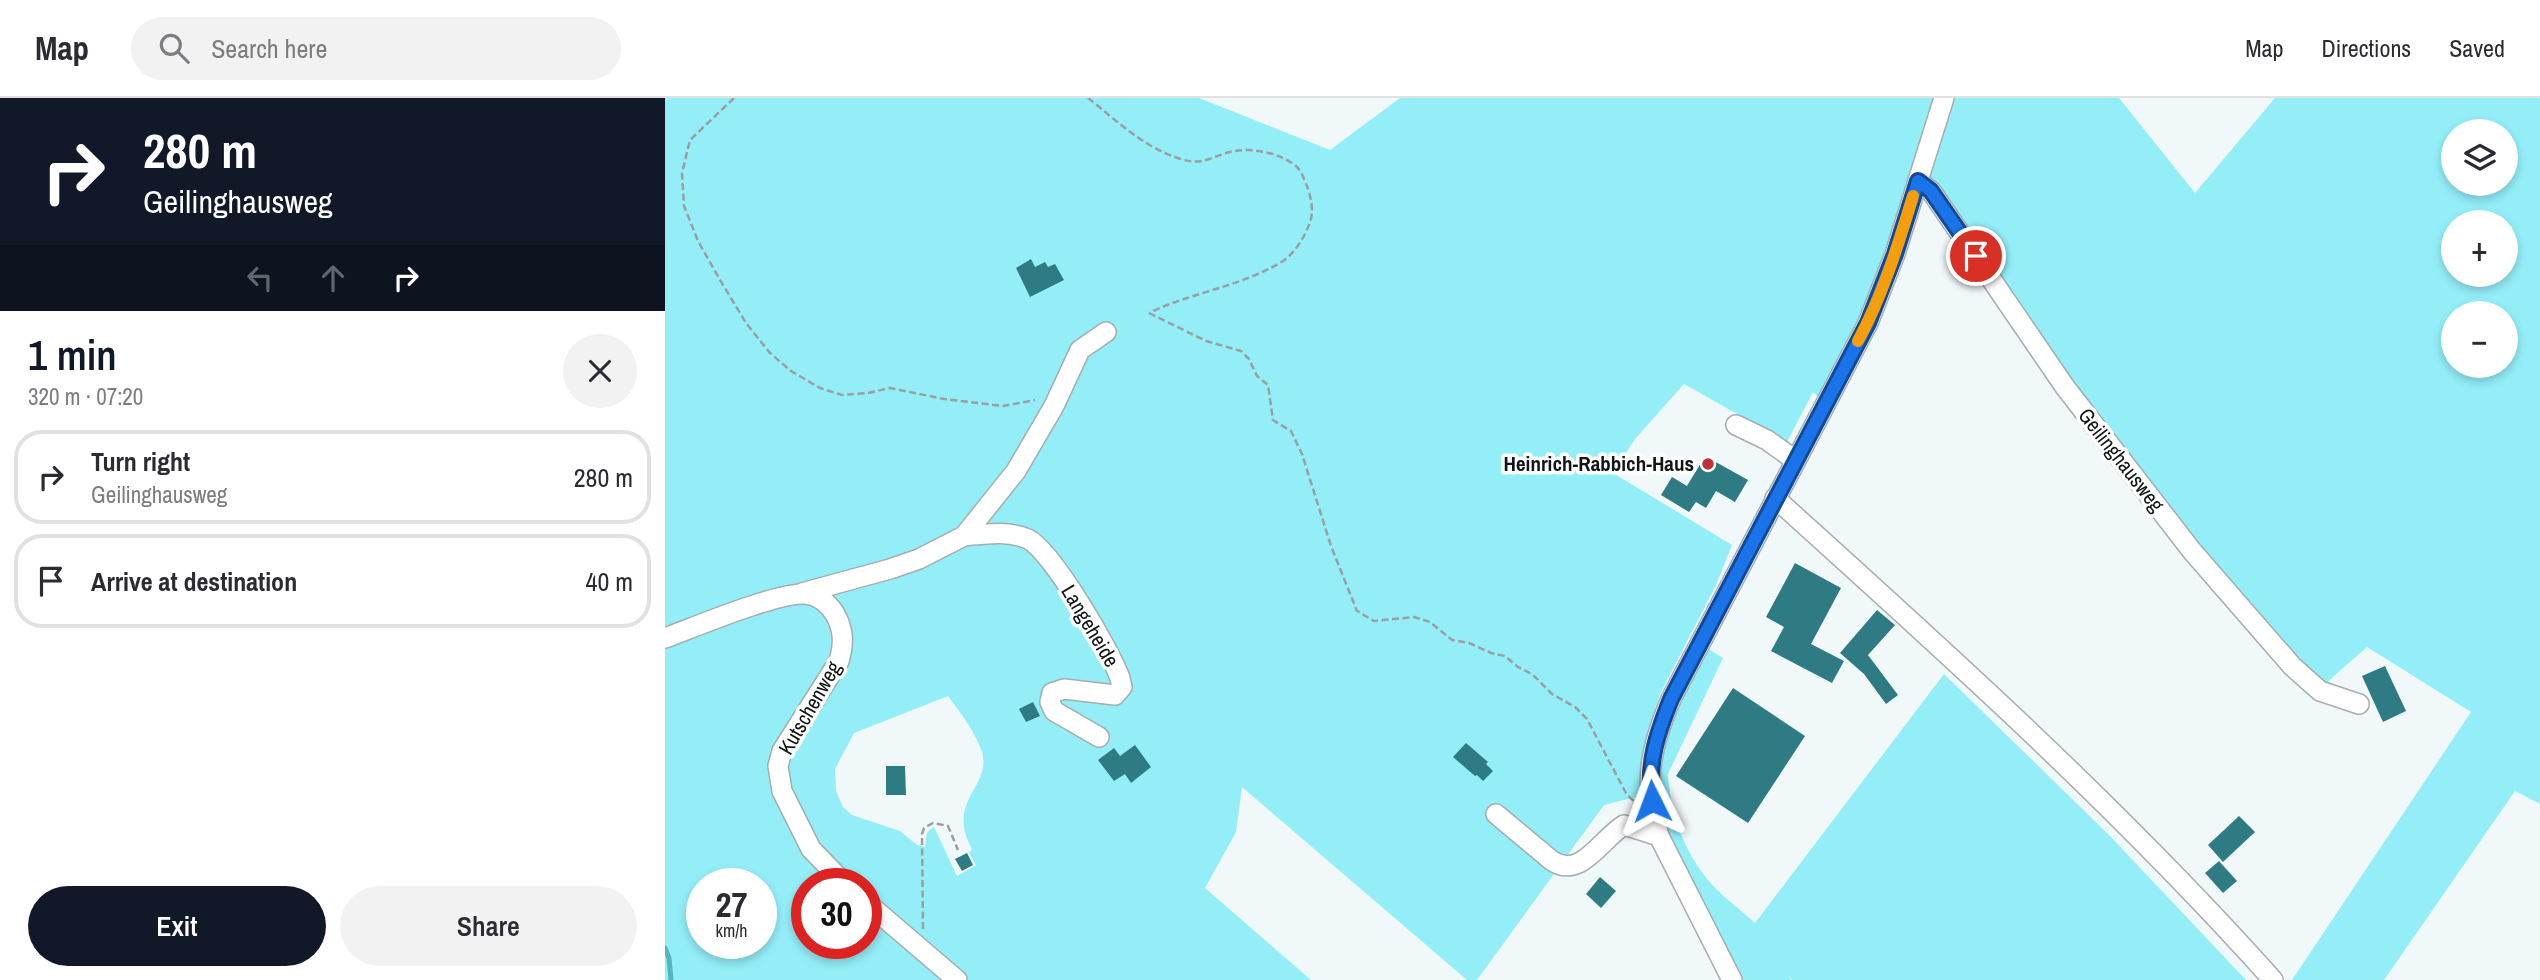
<!DOCTYPE html>
<meta charset="utf-8">
<style>
:root{--surface:#fff;--page:#f2f2f3;--text:#2b2b33;--muted:#7c7c81;--line:#e1e1e2;--accent:#111827}
body{margin:0;font-family:"Archivo Narrow",sans-serif;background:var(--page);color:var(--text);height:100vh;display:flex;flex-direction:column;font-size:26px;white-space:nowrap}
*{box-sizing:border-box;margin:0}
p{font-size:23px;color:var(--muted)}
.icon{flex:none;width:38px;height:38px;fill:none;stroke:currentColor;stroke-width:2;stroke-linecap:round;stroke-linejoin:round}
.map{position:relative;flex:1;overflow:hidden}
.details{display:flex;flex-direction:column;background:var(--surface);width:665px}
.details>*{flex:none}
.top-card{background:#111827;color:#fff;overflow:hidden}
.tools{position:absolute;left:1776px;top:21px;display:grid;gap:14px}
.tools a{display:grid;place-items:center;width:77px;height:77px;border-radius:50%;background:var(--surface);box-shadow:0 4px 10px #0003;font-size:35px}
.speed{position:absolute;left:21px;top:770px;display:flex;gap:14px;font-size:35px;font-weight:700;text-align:center}
.speed>*{display:grid;place-content:center;width:91px;height:91px;border-radius:50%;background:var(--surface);box-shadow:0 4px 10px #0003;line-height:1}
.speed small{font-size:18px;font-weight:400}
.speed .limit{border:10px solid #d22;background:#fff;color:#111}
.pin{position:absolute;display:grid;place-items:center;width:60px;height:60px;color:#fff;margin:-30px;border:4px solid #fff;border-radius:50%;box-shadow:0 2px 7px #0007}
.me{position:absolute;width:77px;margin:-38px;rotate:357deg;stroke-linejoin:round;filter:drop-shadow(0 0 5px #0008)}
.turn{display:flex;align-items:center;gap:24px;height:147px;padding:0 28px;font-size:32px}
.turn .icon{width:91px;height:91px;stroke-width:2.5}
.turn b{display:block;font-size:49px;line-height:60px}
.lanes{display:flex;align-items:center;height:66px;padding:0 28px;background:#0003;justify-content:center;gap:35px;direction:ltr}
.lanes .off{opacity:.35}
.round{display:grid;place-items:center;flex:none;width:74px;height:74px;border-radius:37px;background:var(--page)}
.headline{display:flex;align-items:center;justify-content:space-between;height:119px;padding:0 28px}
h1{font-size:42px;font-weight:600;line-height:52px;color:var(--accent)}
.action{display:flex;gap:14px;margin-top:auto;padding:14px 28px}
.action a{flex:1;height:80px;border-radius:42px;background:var(--accent);color:#fff;font-size:28px;font-weight:600;line-height:80px;text-align:center}
.action a+a{background:var(--page);color:var(--text)}
ul{padding:0;list-style:none}
li{display:flex;align-items:center;gap:21px;height:94px;margin:0 14px 10px;padding:0 14px;border:4px solid var(--line);border-radius:28px}
li div{flex:1}
li b{display:block;font-size:26px}
li em{font-style:normal}
header{display:flex;align-items:center;gap:42px;box-sizing:border-box;height:98px;padding:0 35px;background:var(--surface);border-bottom:2px solid var(--line)}
header strong{font-size:33px}
nav{display:flex;gap:38px;margin-inline-start:auto;font-size:24px}
.search{width:490px;height:63px;background:var(--page);display:flex;align-items:center;gap:18px;box-sizing:border-box;padding:0 24px;border-radius:38px;color:var(--muted);font-size:26px}
main{display:flex;flex:1;min-height:0}
.map>svg:first-child{display:block}
</style>
<header>
<strong>Map</strong>
<div class="search"><svg class="icon" aria-label="search" viewBox="0 0 24 24"><circle cx="10" cy="10" r="6"/><path d="M15 15l6 6"/></svg>Search here</div>
<nav><a>Map</a><a>Directions</a><a>Saved</a></nav>
</header>
<main>
<section class="details">
<div class="top-card">
<div class="turn"><svg class="icon" aria-label="right" viewBox="0 0 24 24"><path d="M7 20v-9h11M14 6l5 5-5 5"/></svg><div><b>280 m</b>Geilinghausweg</div></div>
<div class="lanes"><svg class="icon off" aria-label="left" viewBox="0 0 24 24"><path d="M17 20v-9H6M10 6l-5 5 5 5"/></svg><svg class="icon off" aria-label="ahead" viewBox="0 0 24 24"><path d="M12 20V5M6 11l6-6 6 6"/></svg><svg class="icon" aria-label="right" viewBox="0 0 24 24"><path d="M7 20v-9h11M14 6l5 5-5 5"/></svg></div>
</div>
<div class="headline"><div><h1>1 min</h1><p>320 m · 07:20</p></div><a class="round"><svg class="icon" aria-label="close" viewBox="0 0 24 24"><path d="M6 6l12 12M18 6L6 18"/></svg></a></div>
<ul>
<li><svg class="icon" aria-label="right" viewBox="0 0 24 24"><path d="M7 20v-9h11M14 6l5 5-5 5"/></svg><div><b>Turn right</b><p>Geilinghausweg</p></div><em>280 m</em></li>
<li><svg class="icon" aria-label="arrive" viewBox="0 0 24 24"><path d="M6 21V4h12l-3 4 3 4H6"/></svg><div><b>Arrive at destination</b></div><em>40 m</em></li>
</ul>
<div class="action"><a>Exit</a><a>Share</a></div>
</section>
<div class="map">
<svg width="1875" height="882" viewBox="0 0 1875 882">
<rect width="100%" height="100%" fill="#f1f8f9"/>
<g fill="#93eef8" fill-rule="evenodd">
<path d="M0,0H534L665,52L735,0H1270L1229,155L1158,304L1148,294L1122,344L1019,286L970,341L948,375L1067,447L1051,487L995,596L983,633L978,664L979,697L939,707L812,882H802L577,689L571,734L540,790L646,882H0ZM283,598C295,614 311,635 317,654C327,690 280,702 307,751L304,755L311,767L292,778L269,729C259,734 262,740 260,749L252,747L235,733L187,717L178,709L171,693L170,671L189,635ZM37,786H96V845H37ZM142,786H201V845H142Z"/>
<path d="M1285,0H1454L1530,95L1610,0H1875V706L1850,693L1719,882H1627L1806,614L1702,549L1660,586L1645,576L1535,457L1255,80ZM1788,33H1841V86H1788ZM1788,124H1841V177H1788ZM1788,215H1841V268H1788Z"/>
<path d="M1039,548L1058,560L1003,676C1005,712 1017,748 1039,777C1052,795 1074,810 1090,825L1279,576L1444,737L1581,882H1127L1124,877L1126,882H1074L999,736L991,694L994,635Z"/>
</g>
<g fill="none" stroke-linecap="round" stroke-linejoin="round">
<polyline stroke="#51b6c0" stroke-width="5" points="0,850 4,860 6,882"/>
</g>
<g fill="#2e7b83">
<polygon points="366,161 370,169 380,164 383,169 390,166 399,182 365,199 351,170"/>
<polygon points="1040,358 1083,382 1070,404 1051,393 1041,410 1031,404 1024,414 996,397 1007,379 1022,388"/>
<polygon points="1130,465 1176,490 1146,546 1179,563 1167,585 1106,553 1119,529 1101,519"/>
<polygon points="1212,512 1230,527 1203,557 1233,597 1221,606 1199,576 1175,555"/>
<polygon points="1720,568 1741,613 1718,624 1697,578"/>
<polygon points="1068,590 1140,638 1083,725 1011,678"/>
<polygon points="368,604 375,618 361,624 354,611"/>
<polygon points="801,645 823,664 821,666 828,673 818,683 812,677 810,678 788,659"/>
<polygon points="470,647 486,669 466,685 460,676 449,683 433,662 449,650 455,658"/>
<polygon points="221,668 240,668 241,697 221,697"/>
<polygon points="1574,718 1590,734 1558,764 1543,747"/>
<polygon points="302,755 308,767 297,773 290,761"/>
<polygon points="1554,763 1572,783 1558,795 1540,775"/>
<polygon points="935,779 951,793 936,810 921,796"/>
</g>
<g fill="none" stroke-linecap="round" stroke-linejoin="round">
<defs>
<g id="minor">
<polyline points="1253,83 1266,93 1400,289 1527,453 1627,568 1655,593 1694,606"/>
<polyline points="1071,327 1102,342 1130,362"/>
<path d="M1110,400C1282,555 1454,710 1608,882"/>
<path d="M299,438C320,436 342,432 363,441C387,453 445,552 455,580L457,589L450,597L399,591L387,595L385,604L389,613L434,639"/>
<polyline points="137,495 225,471 254,461 299,438 351,373 389,308 415,252 441,234"/>
<path d="M0,540C30,529 113,494 140,496C153,497 163,505 170,516C179,532 179,546 174,563L117,653L113,668L117,693L146,751L180,786"/>
<path d="M831,716L886,762C915,783 936,741 959,727L994,738"/>
<polyline points="201,804 292,882"/>
<path d="M1067,882L994,738C978,684 985,651 1006,601L1203,225L1230,156L1279,0"/>
</g>
</defs>
<use href="#minor" stroke="#a6adae" stroke-width="22"/>
<g stroke="#9a9fa0" stroke-width="2.5" stroke-dasharray="7 3.5" stroke-linecap="butt">
<polyline points="69,0 25,42 17,75 19,108 33,143 55,182 81,225 105,255 126,273 155,290 177,297 203,295 225,290 279,301 338,308 370,302"/>
<path d="M423,0C451,22 476,47 510,59C533,68 540,62 561,55C583,48 615,54 632,69C637,74 639,82 642,88C646,99 649,114 645,124C640,138 631,154 618,163C576,189 527,194 484,215"/>
<polyline points="484,215 541,243 576,253 584,261 592,278 603,287 608,322 626,333 637,356 666,448 692,513 709,523 749,519 765,524 787,542 804,545 826,555 840,558 853,569 867,576 887,596 910,609 922,621 962,697 969,703"/>
<polyline points="258,831 257,736 259,730 268,725 283,728 293,752"/>
</g>
<use href="#minor" stroke="#fff" stroke-width="19"/>
</g>
<g fill="none" stroke-linecap="round" stroke-linejoin="round">
<defs>
<path id="route" d="M987,703C982,665 992,636 1006,601L1203,225L1230,156L1253,83L1266,93L1311,158"/>
</defs>
<use href="#route" stroke="#114b97" stroke-width="18"/>
<use href="#route" stroke="#1a73e8" stroke-width="12"/>
<path stroke="#f59e0b" stroke-width="12" d="M1193,243C1218,197 1233,147 1248,98"/>
</g>
<circle fill="#c03134" stroke="#fff" stroke-width="2.5" cx="1043" cy="366" r="7"/>
<g text-anchor="middle" stroke-width="7" stroke-linejoin="round" paint-order="stroke">
<g font-size="21" fill="#121515" stroke="#fff">
<text transform="translate(1456 362) rotate(52)" y="7">Geilinghausweg</text>
<text transform="translate(425 528) rotate(59)" y="7">Langeheide</text>
<text transform="translate(145 610) rotate(-60)" y="7">Kutschenweg</text>
</g>
<g font-size="21" font-weight="bold" fill="#121515" stroke="#fff" text-anchor="end">
<text x="1029" y="373">Heinrich-Rabbich-Haus</text>
</g>
</g>
</svg>
<div class="tools">
<a><svg class="icon" aria-label="layers" viewBox="0 0 24 24"><path d="M12 4l9 5-9 5-9-5zM3 14l9 5 9-5"/></svg></a>
<a>+</a>
<a>−</a>
</div>
<div class="speed"><div>27<small>km/h</small></div><div class="limit">30</div></div>
<div class="pin" style="left:1311px;top:158px;background:#d93025"><svg class="icon" aria-label="arrive" viewBox="0 0 24 24"><path d="M6 21V4h12l-3 4 3 4H6"/></svg></div>
<svg class="me" style="left:987px;top:703px" viewBox="-20 -20 40 40"><path d="M0-17L14 15 0 8-14 15z" fill="#1a73e8" stroke="#fff" stroke-width="4"/></svg>
</div>
</main>
